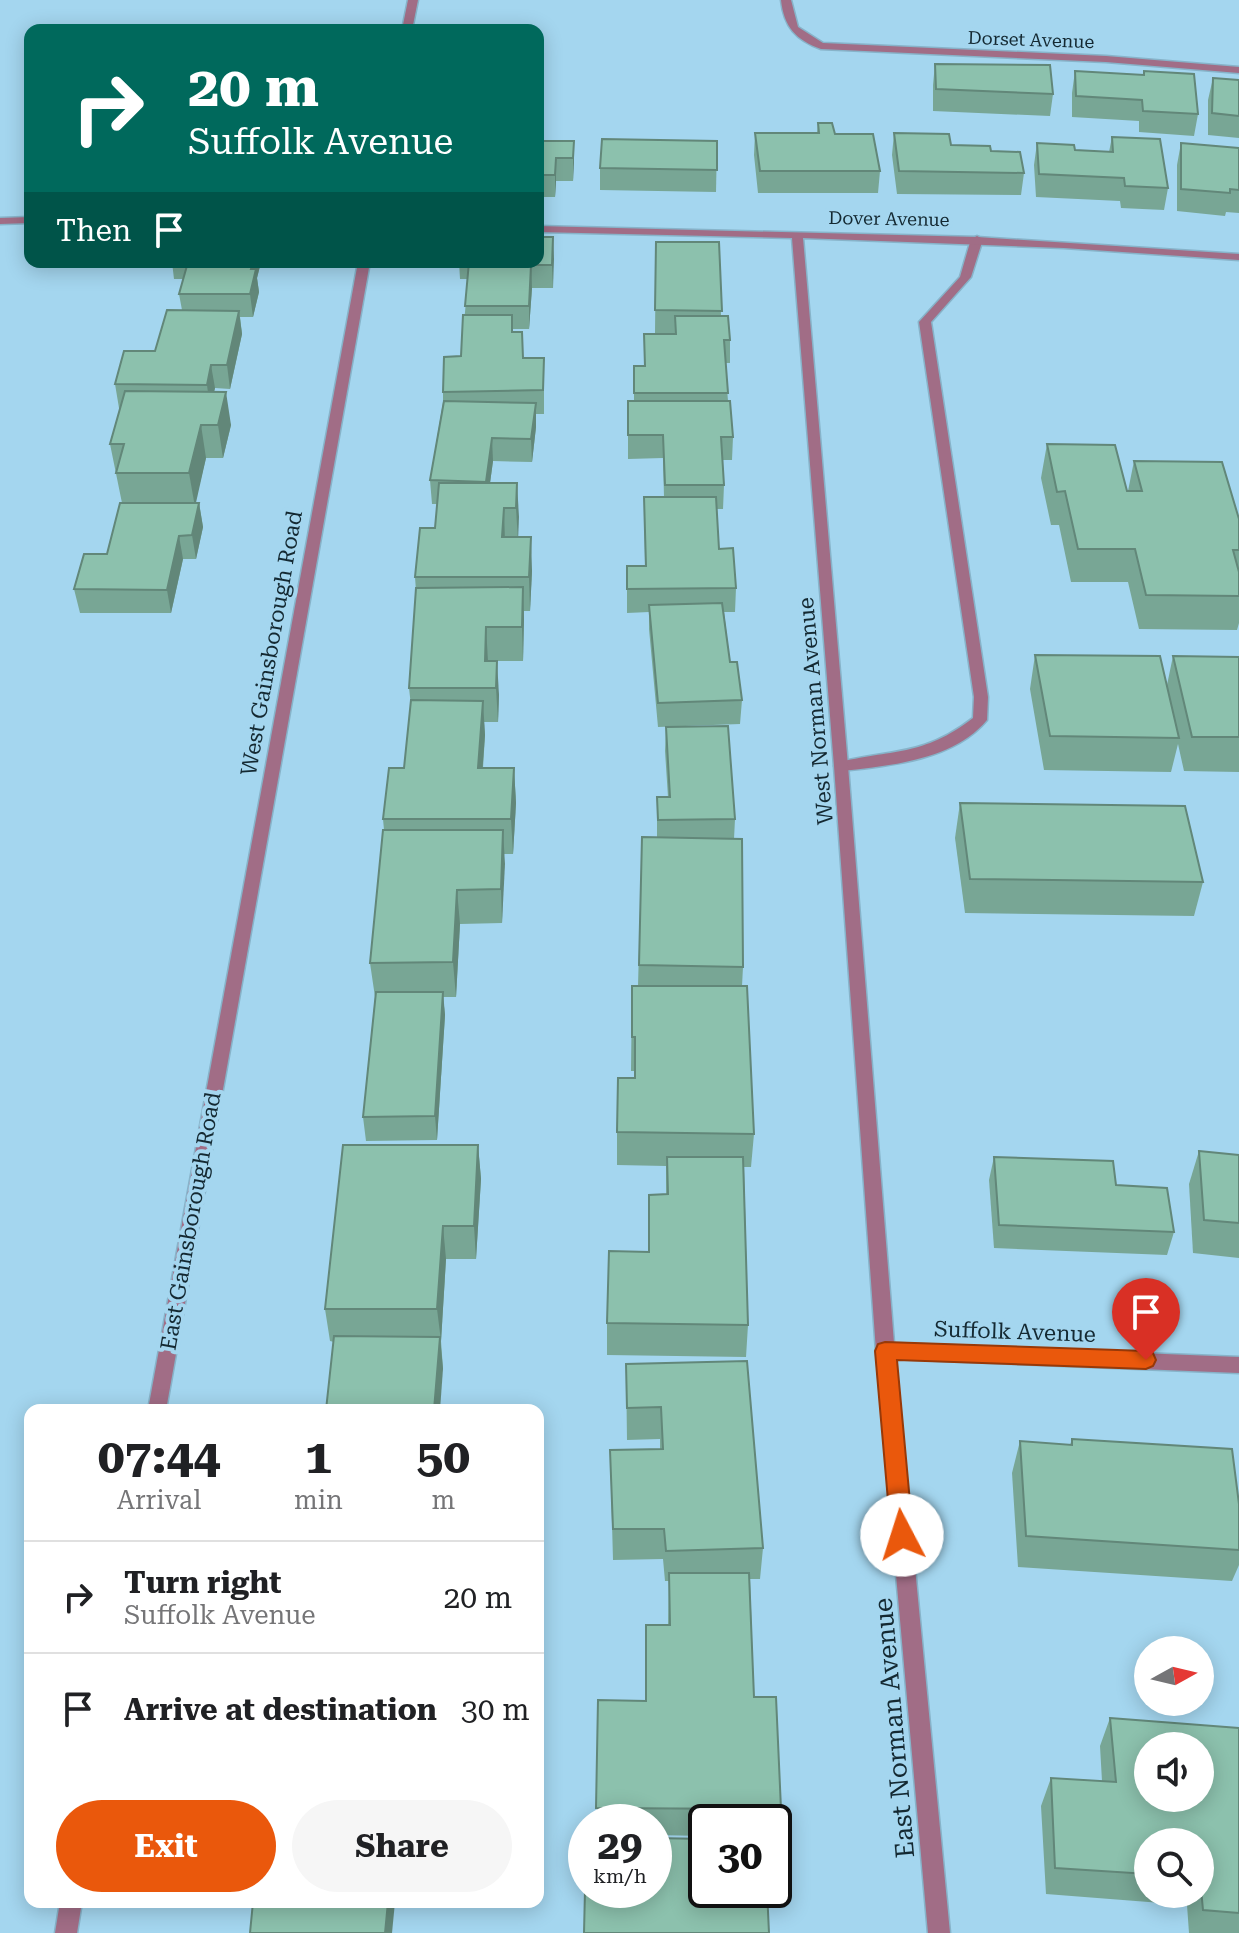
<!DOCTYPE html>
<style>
:root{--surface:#fff;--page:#f6f6f6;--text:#202124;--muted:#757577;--line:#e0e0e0;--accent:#ea580c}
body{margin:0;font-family:"Roboto Serif",serif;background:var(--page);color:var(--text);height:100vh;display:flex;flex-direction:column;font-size:30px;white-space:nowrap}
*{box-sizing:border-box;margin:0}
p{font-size:26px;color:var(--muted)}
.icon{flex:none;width:44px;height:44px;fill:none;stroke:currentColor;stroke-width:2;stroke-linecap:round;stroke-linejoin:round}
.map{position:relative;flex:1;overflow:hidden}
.side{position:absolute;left:24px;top:1404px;width:520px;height:504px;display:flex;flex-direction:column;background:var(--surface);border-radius:16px;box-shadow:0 4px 20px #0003}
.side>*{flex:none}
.hud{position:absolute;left:24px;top:24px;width:520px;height:244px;border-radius:16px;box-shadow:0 4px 20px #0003;background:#00695c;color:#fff;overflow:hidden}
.needle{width:52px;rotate:82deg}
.controls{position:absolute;left:1134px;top:1636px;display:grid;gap:16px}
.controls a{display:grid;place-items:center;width:80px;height:80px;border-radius:50%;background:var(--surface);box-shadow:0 4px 20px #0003;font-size:40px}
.speed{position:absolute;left:568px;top:1804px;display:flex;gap:16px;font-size:40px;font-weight:700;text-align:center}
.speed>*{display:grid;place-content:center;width:104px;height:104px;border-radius:50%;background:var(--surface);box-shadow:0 4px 20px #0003;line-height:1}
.speed small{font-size:20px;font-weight:400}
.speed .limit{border:4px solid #111;border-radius:12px;background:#fff;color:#111}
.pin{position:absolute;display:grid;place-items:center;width:68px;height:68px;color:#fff;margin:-82px -34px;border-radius:50% 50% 50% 0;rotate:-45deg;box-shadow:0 0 8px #0007}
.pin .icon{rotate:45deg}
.me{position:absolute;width:88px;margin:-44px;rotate:355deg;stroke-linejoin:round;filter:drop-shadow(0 0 6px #0008)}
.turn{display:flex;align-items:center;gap:28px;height:168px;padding:0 32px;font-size:36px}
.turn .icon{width:104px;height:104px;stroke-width:2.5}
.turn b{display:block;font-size:56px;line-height:68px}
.then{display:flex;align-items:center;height:76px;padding:0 32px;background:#0003;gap:16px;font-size:30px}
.eta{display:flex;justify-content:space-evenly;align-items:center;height:136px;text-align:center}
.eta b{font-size:48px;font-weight:700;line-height:56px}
.button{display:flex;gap:16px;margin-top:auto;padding:16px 32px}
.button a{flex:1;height:92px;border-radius:48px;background:var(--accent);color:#fff;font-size:32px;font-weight:700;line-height:92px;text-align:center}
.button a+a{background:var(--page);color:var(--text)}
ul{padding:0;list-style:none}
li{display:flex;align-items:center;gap:24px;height:112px;padding:0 32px;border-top:2px solid var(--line)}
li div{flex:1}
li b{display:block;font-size:30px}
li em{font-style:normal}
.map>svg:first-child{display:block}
</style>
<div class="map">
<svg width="1239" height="1933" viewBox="0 0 1239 1933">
<rect width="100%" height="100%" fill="#a4d6ef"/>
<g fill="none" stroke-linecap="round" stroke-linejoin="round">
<defs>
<path id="service" d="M977,236L983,239L971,277L931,322L988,697L987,720C954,760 889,766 841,771L834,766L836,763C891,749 923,757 973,718L974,697L919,322L960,277L971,239Z"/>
<g id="minor">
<path d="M781,0H791L798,27L823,43L1106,56L1239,67V73L1106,62L821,49C796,40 784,27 781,0Z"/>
<polygon points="30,217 30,223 0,224 0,218"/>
<polygon points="538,226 977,237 1239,254 1239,260 1064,248 803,238 848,766 894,1343 1239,1357 1239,1373 895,1359 950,1933 928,1933 876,1351 834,766 792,238 538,232"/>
</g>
<g id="tertiary">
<polygon points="408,0 418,0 412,30 402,30"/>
<polygon points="358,262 370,262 166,1410 148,1410"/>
<polygon points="60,1902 82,1902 77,1933 55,1933"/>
</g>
</defs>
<use href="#service" stroke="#87b3c9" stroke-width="3"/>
<use href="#minor" stroke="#87b3c9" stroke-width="3"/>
<use href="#tertiary" stroke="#87b3c9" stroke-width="3"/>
<use href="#service" fill="#a16d86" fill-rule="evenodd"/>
<use href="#minor" fill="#a16d86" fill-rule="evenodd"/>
<use href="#tertiary" fill="#a16d86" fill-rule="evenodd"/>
</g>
<g fill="#78a695" fill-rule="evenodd">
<polygon points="935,64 1053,94 1050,116 933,111 933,85"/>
<polygon points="1075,71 1143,75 1144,71 1198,114 1194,136 1139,132 1139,121 1072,117 1072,93"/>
<polygon points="1213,78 1239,80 1239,138 1208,135 1208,100"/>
<polygon points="818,123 880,171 878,193 758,193 754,155 755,133 817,133"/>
<polygon points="894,133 951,145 991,151 1024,173 1021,195 897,194 892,155"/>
<polygon points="1112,137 1168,188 1164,210 1121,208 1120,201 1036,197 1034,165 1037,143 1075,150 1109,152"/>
<polygon points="538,141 574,141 573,181 556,181 555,197 538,197"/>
<polygon points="717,141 716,192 600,190 600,168"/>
<polygon points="1181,143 1239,148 1239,213 1226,212 1225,216 1177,211 1177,165"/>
<polygon points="553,237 553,288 532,288 529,329 512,329 523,358 544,381 544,414 536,414 536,427 532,462 493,461 490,483 517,483 518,537 532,571 530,611 524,611 523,661 488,661 499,695 498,722 484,722 485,735 483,768 514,768 516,803 513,854 504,854 502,923 460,924 456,997 443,997 445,1015 437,1140 366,1141 363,1117 375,997 370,963 384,830 383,819 404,768 411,706 409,688 416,591 415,577 435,528 438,504 432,504 430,480 443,402 443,392 461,356 468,279 460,279 459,262 538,262"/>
<polygon points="656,242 719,242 721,316 730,340 730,363 725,363 728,401 733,437 732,460 722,460 724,485 723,509 717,509 719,549 736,588 735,612 724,612 730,662 742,700 740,724 658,727 649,629 649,612 627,613 627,566 645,566 644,497 664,497 663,458 628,459 628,401 634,401 634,366 644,366 644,334 675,334 655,333"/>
<polygon points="172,262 261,262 257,278 259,292 253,317 240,317 242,334 230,389 215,388 214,392 231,425 223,458 206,458 195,503 199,503 203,527 196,559 183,559 171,613 80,613 74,589 107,554 122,503 110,444 120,408 119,408 115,384 155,351 182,310 179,294 184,279 174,279"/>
<polygon points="1047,444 1128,491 1134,461 1239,519 1239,623 1237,630 1139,629 1128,582 1071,582 1059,525 1051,525 1041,478"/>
<polygon points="1035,655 1167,685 1173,656 1239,657 1239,772 1184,771 1178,744 1171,772 1044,770 1030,689"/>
<polygon points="666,727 735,819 734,839 743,967 742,986 754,1134 751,1167 744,1167 748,1325 746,1357 607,1355 607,1323 648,1252 666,1194 666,1166 617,1165 617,1132 635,1078 635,1071 631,1071 632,986 638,986 642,837 657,837 657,797 668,797 665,751"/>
<polygon points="960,803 1203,882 1194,916 965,913 955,838"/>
<polygon points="478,1145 481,1179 476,1259 446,1259 441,1341 443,1369 330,1341 325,1309"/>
<polygon points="1199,1151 1239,1155 1239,1258 1193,1253 1189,1184"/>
<polygon points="994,1157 1116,1185 1174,1232 1167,1255 994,1248 989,1180"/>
<polygon points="747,1361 763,1548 760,1579 750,1579 754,1697 781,1809 777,1836 774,1836 774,1822 706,1822 706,1836 654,1835 654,1822 597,1822 598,1700 646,1701 668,1625 669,1581 665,1581 663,1559 613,1560 610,1450 660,1449 660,1439 627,1440 626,1364"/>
<polygon points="1072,1439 1239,1550 1239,1565 1232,1581 1018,1567 1012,1473 1020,1441 1070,1445"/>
<path d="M1110,1718L1239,1728V1933H1189L1187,1905L1046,1894L1041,1806L1051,1778L1102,1781L1100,1746ZM1148,1842H1200V1894H1148Z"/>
</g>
<g fill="#628779">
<polygon points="574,141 574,163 573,181 573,158"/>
<polygon points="556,158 556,181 555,197 555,175"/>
<polygon points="553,237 554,259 553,288 552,265"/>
<polygon points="253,262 261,262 257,278 259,292 253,317 250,294 251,269"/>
<polygon points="531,265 532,288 529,329 529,306"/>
<polygon points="239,311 242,334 230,389 227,365"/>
<polygon points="211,365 215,388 210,408 207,385"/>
<polygon points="226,392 231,425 223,458 218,425"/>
<polygon points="536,403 536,427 532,462 531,439"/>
<polygon points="201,425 206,458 195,507 189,473"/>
<polygon points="492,438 493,461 487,505 486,482"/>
<polygon points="517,483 519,517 518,542 516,508"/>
<polygon points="199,503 203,527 196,559 192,535"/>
<polygon points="504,508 505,542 502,537"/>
<polygon points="179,536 183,559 171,613 167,590"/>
<polygon points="531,537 532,571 530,611 529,577"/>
<polygon points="523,587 524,620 523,661 522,627"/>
<polygon points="486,627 488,661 485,661"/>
<polygon points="497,661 499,695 498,722 496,688"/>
<polygon points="483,701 485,735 480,802 478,768"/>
<polygon points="514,768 516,803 513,854 511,819"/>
<polygon points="503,830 505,864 502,923 501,889"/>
<polygon points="457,890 460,924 456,997 453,962"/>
<polygon points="443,992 445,1015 437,1140 435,1116"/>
<polygon points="478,1145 481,1179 476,1259 474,1226"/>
<polygon points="443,1226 446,1259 441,1341 437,1309"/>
<polygon points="440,1337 443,1369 440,1410 434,1410"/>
<polygon points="388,1902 395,1902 392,1933 385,1933"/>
</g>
<g fill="#8cc1ad" stroke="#628779" stroke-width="2" fill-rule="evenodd">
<polygon points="935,64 1050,65 1053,94 936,89"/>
<polygon points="1075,71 1144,75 1144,71 1194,74 1198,114 1143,111 1142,100 1076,96"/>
<polygon points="1213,78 1239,80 1239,116 1212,113"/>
<polygon points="818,123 832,123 835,134 873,134 880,171 760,171 755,133 819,133"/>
<polygon points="894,133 949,134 951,145 990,146 991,151 1020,152 1024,173 899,171"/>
<polygon points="1112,137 1160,139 1168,188 1125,186 1124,178 1039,174 1037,143 1074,145 1075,150 1113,152"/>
<polygon points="602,139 717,141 717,170 600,168"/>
<polygon points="538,141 574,141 573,158 556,158 555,175 538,175"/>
<polygon points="1181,143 1239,148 1239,190 1230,189 1230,193 1181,189"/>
<polygon points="538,237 553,237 552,265 531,265 529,306 465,306 469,262 538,262"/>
<polygon points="656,242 719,242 722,311 655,310"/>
<polygon points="188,262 253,262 251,269 256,269 250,294 179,294"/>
<polygon points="167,310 239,311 227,365 211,365 207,385 115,384 124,351 155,351"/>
<polygon points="463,315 512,315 512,332 522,332 523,358 544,358 543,390 443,392 444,357 461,356"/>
<polygon points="675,316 728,316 730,340 724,340 728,393 634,393 634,366 645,366 644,334 676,334"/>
<polygon points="125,391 226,392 218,425 201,425 189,473 116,473 124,444 110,444"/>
<polygon points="444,401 536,403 531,439 492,438 486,482 430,480"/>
<polygon points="628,401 730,401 733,437 721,437 724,485 665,485 663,435 628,435"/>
<polygon points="1047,444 1115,445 1127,491 1142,491 1134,461 1222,462 1239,519 1239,550 1233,550 1239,572 1239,596 1146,595 1135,549 1078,549 1065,491 1057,492"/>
<polygon points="439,483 517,483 516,508 504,508 502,537 531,537 529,577 415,577 420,528 435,528"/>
<polygon points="644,497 716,497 719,549 733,548 736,588 627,589 627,566 646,566"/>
<polygon points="120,503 199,503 192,535 179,536 167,590 74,589 84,554 107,554"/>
<polygon points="523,587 522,627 486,627 485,661 497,661 496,688 409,688 416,588"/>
<polygon points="722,603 730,662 737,662 742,700 658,703 649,605"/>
<polygon points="1035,655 1160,656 1179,738 1050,736"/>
<polygon points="1173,656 1239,657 1239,737 1192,737"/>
<polygon points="411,700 483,701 478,768 514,768 511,819 383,819 389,768 404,768"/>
<polygon points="728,726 735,819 658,820 657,797 670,797 666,727"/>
<polygon points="960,803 1185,806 1203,882 970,879"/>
<polygon points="383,830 503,830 501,889 457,890 453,962 370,963"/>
<polygon points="642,837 742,839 743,967 639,965"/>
<polygon points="632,986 747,986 754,1134 617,1132 618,1078 635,1078 635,1037 632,1037"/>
<polygon points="376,992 443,992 435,1116 363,1117"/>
<polygon points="343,1145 478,1145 474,1226 443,1226 437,1309 325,1309"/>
<polygon points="1199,1151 1239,1155 1239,1223 1204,1220"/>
<polygon points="667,1157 743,1157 748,1325 607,1323 609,1251 649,1252 649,1195 668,1194"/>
<polygon points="994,1157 1113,1161 1116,1185 1167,1188 1174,1232 999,1225"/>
<polygon points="334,1336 440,1337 434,1410 326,1410"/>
<polygon points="747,1361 763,1548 666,1551 664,1529 613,1529 610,1450 663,1449 661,1407 627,1408 626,1364"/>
<polygon points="1072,1439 1232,1449 1239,1504 1239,1550 1026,1536 1020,1441 1072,1445"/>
<polygon points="669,1573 749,1573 754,1697 776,1697 781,1809 596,1808 598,1700 646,1701 646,1625 670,1625"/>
<path d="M1110,1718L1239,1728V1913L1203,1910L1200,1878V1842H1148V1874L1055,1868L1051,1778L1116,1782ZM1148,1746H1200V1798H1148Z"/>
<polygon points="654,1838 706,1839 706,1890 767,1890 769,1933 584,1933 586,1848 586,1890 654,1890"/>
<polygon points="253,1902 388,1902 385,1933 250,1933"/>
</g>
<polygon fill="#ea580c" stroke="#983908" stroke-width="2" points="885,1342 1146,1351 1153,1353 1156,1360 1153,1366 1146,1369 897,1360 913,1535 910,1542 902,1545 894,1542 891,1535 875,1351 878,1344"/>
<g text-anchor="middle" stroke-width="8" stroke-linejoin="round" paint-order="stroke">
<g font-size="18" fill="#142932" stroke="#a4d6ef">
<text transform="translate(1031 40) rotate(2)" y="6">Dorset Avenue</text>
<text transform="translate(889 219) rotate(1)" y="6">Dover Avenue</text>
</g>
<g font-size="22" fill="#142932" stroke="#a4d6ef">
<text transform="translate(271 643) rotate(-80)" y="8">West Gainsborough Road</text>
<text transform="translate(815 711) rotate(-95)" y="8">West Norman Avenue</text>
<text transform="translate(190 1221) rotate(-80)" y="8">East Gainsborough Road</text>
<text transform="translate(1015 1331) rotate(2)" y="8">Suffolk Avenue</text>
</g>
<g font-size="26" fill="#142932" stroke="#a4d6ef">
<text transform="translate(894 1728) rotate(-95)" y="9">East Norman Avenue</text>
</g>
</g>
</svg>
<div class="controls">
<a><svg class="needle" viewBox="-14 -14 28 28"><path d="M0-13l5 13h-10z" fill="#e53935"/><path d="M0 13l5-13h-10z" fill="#757577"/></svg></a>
<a><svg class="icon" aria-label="sound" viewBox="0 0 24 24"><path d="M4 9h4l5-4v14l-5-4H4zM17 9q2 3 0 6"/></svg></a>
<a><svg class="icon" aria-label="search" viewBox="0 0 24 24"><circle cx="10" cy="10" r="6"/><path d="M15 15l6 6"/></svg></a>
</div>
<div class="speed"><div>29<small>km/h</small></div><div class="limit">30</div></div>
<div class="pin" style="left:1146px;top:1360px;background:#d93025"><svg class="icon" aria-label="arrive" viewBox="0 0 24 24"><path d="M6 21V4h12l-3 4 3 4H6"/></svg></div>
<svg class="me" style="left:902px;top:1535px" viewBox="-20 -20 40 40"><circle r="19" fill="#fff"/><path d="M0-13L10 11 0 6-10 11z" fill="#ea580c"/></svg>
<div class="hud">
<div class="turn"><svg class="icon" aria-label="right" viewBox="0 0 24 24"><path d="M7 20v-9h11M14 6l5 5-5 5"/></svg><div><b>20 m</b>Suffolk Avenue</div></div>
<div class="then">Then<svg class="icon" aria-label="arrive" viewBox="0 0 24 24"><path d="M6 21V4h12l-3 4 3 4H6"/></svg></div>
</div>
<section class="side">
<div class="eta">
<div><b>07:44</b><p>Arrival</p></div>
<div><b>1</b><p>min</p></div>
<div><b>50</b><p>m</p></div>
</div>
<ul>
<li><svg class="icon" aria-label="right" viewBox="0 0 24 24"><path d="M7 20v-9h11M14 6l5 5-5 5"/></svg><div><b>Turn right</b><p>Suffolk Avenue</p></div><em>20 m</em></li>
<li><svg class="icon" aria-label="arrive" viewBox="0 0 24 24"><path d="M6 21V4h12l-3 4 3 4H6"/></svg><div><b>Arrive at destination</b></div><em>30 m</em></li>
</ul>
<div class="button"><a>Exit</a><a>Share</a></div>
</section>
</div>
